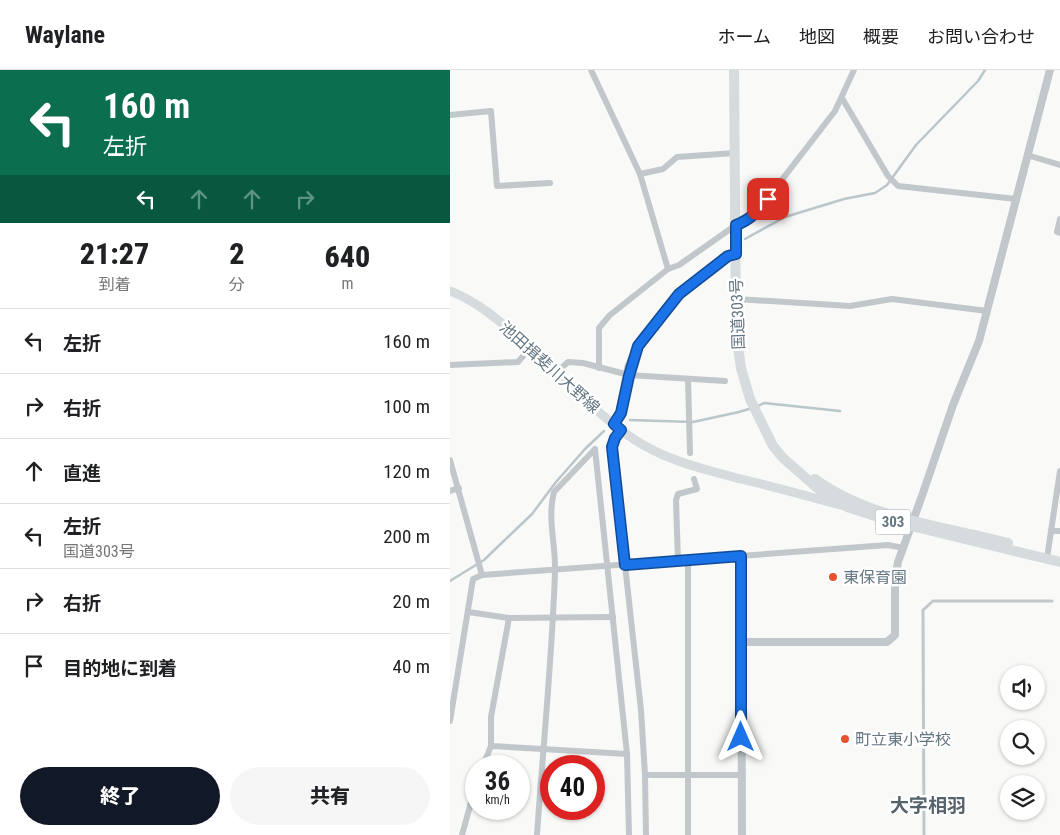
<!DOCTYPE html>
<html lang="ja">
<meta charset="utf-8">
<style>
:root{--surface:#fff;--page:#f6f6f6;--text:#202124;--muted:#757577;--line:#e0e0e0;--accent:#111827}
body{margin:0;font-family:"Roboto Condensed","Noto Sans JP",sans-serif;background:var(--page);color:var(--text);height:100vh;display:flex;flex-direction:column;font-size:19px;white-space:nowrap}
*{box-sizing:border-box;margin:0}
p{font-size:16px;color:var(--muted)}
.icon{flex:none;width:28px;height:28px;fill:none;stroke:currentColor;stroke-width:2;stroke-linecap:round;stroke-linejoin:round}
.map{position:relative;flex:1;overflow:hidden}
.panel{display:flex;flex-direction:column;background:var(--surface);width:450px}
.panel>*{flex:none}
.banner{background:#0b6e4f;color:#fff;overflow:hidden}
.tools{position:absolute;left:550px;top:595px;display:grid;gap:10px}
.tools a{display:grid;place-items:center;width:45px;height:45px;border-radius:50%;background:var(--surface);box-shadow:0 1px 4px #0004;font-size:25px}
.speed{position:absolute;left:15px;top:685px;display:flex;gap:10px;font-size:25px;font-weight:700;text-align:center}
.speed>*{display:grid;place-content:center;width:65px;height:65px;border-radius:50%;background:var(--surface);box-shadow:0 1px 4px #0004;line-height:1}
.speed small{font-size:12px;font-weight:400}
.speed .limit{border:8px solid #d22;background:#fff;color:#111}
.pin{position:absolute;display:grid;place-items:center;width:42px;height:42px;color:#fff;margin:-21px;border-radius:10px;box-shadow:0 2px 8px #0006}
.me{position:absolute;width:55px;margin:-28px;rotate:0deg;stroke-linejoin:round;filter:drop-shadow(0 0 4px #0008)}
.turn{display:flex;align-items:center;gap:18px;height:105px;padding:0 20px;font-size:22px}
.turn .icon{width:65px;height:65px;stroke-width:2.5}
.turn b{display:block;font-size:35px;line-height:42px}
.lanes{display:flex;align-items:center;height:48px;padding:0 20px;background:#0003;justify-content:center;gap:25px;direction:ltr}
.lanes .off{opacity:.35}
.eta{display:flex;justify-content:space-evenly;align-items:center;height:85px;text-align:center}
.eta b{font-size:30px;font-weight:800;line-height:35px}
.primary-button{display:flex;gap:10px;margin-top:auto;padding:10px 20px}
.primary-button a{flex:1;height:58px;border-radius:30px;background:var(--accent);color:#fff;font-size:20px;font-weight:800;line-height:58px;text-align:center}
.primary-button a+a{background:var(--page);color:var(--text)}
ul{padding:0;list-style:none}
li{display:flex;align-items:center;gap:15px;height:65px;padding:0 20px;border-top:1px solid var(--line)}
li div{flex:1}
li b{display:block;font-size:19px}
li em{font-style:normal}
header{display:flex;align-items:center;gap:30px;box-sizing:border-box;height:70px;padding:0 25px;background:var(--surface);border-bottom:1px solid var(--line)}
header strong{font-size:24px}
nav{display:flex;gap:28px;margin-inline-start:auto;font-size:18px}
main{display:flex;flex:1;min-height:0}
.map>svg:first-child{display:block}
</style>
<header>
<strong>Waylane</strong>
<nav><a>ホーム</a><a>地図</a><a>概要</a><a>お問い合わせ</a></nav>
</header>
<main>
<section class="panel">
<div class="banner">
<div class="turn"><svg class="icon" aria-label="left" viewBox="0 0 24 24"><path d="M17 20v-9H6M10 6l-5 5 5 5"/></svg><div><b>160 m</b>左折</div></div>
<div class="lanes"><svg class="icon" aria-label="left" viewBox="0 0 24 24"><path d="M17 20v-9H6M10 6l-5 5 5 5"/></svg><svg class="icon off" aria-label="ahead" viewBox="0 0 24 24"><path d="M12 20V5M6 11l6-6 6 6"/></svg><svg class="icon off" aria-label="ahead" viewBox="0 0 24 24"><path d="M12 20V5M6 11l6-6 6 6"/></svg><svg class="icon off" aria-label="right" viewBox="0 0 24 24"><path d="M7 20v-9h11M14 6l5 5-5 5"/></svg></div>
</div>
<div class="eta">
<div><b>21:27</b><p>到着</p></div>
<div><b>2</b><p>分</p></div>
<div><b>640</b><p>m</p></div>
</div>
<ul>
<li><svg class="icon" aria-label="left" viewBox="0 0 24 24"><path d="M17 20v-9H6M10 6l-5 5 5 5"/></svg><div><b>左折</b></div><em>160 m</em></li>
<li><svg class="icon" aria-label="right" viewBox="0 0 24 24"><path d="M7 20v-9h11M14 6l5 5-5 5"/></svg><div><b>右折</b></div><em>100 m</em></li>
<li><svg class="icon" aria-label="ahead" viewBox="0 0 24 24"><path d="M12 20V5M6 11l6-6 6 6"/></svg><div><b>直進</b></div><em>120 m</em></li>
<li><svg class="icon" aria-label="left" viewBox="0 0 24 24"><path d="M17 20v-9H6M10 6l-5 5 5 5"/></svg><div><b>左折</b><p>国道303号</p></div><em>200 m</em></li>
<li><svg class="icon" aria-label="right" viewBox="0 0 24 24"><path d="M7 20v-9h11M14 6l5 5-5 5"/></svg><div><b>右折</b></div><em>20 m</em></li>
<li><svg class="icon" aria-label="arrive" viewBox="0 0 24 24"><path d="M6 21V4h12l-3 4 3 4H6"/></svg><div><b>目的地に到着</b></div><em>40 m</em></li>
</ul>
<div class="primary-button"><a>終了</a><a>共有</a></div>
</section>
<div class="map">
<svg width="610" height="765" viewBox="0 0 610 765">
<rect width="100%" height="100%" fill="#f9f9f7"/>
<g fill="none" stroke-linecap="round" stroke-linejoin="round">
<g stroke="#bac6ca" stroke-width="2.5">
<polyline points="295,169 335,147 394,129 425,123 437,115 466,75 528,11 535,0"/>
<polyline points="308,336 314,333 390,341"/>
<polyline points="167,340 176,295 189,268 226,221 275,182"/>
<polyline points="180,350 243,352 289,342 302,338"/>
<polyline points="0,511 34,490 82,444 106,412 135,379 154,361"/>
</g>
<polyline stroke="#c2c7cb" stroke-width="3" points="474,765 473,540 483,531 602,531"/>
<g stroke="#c2c7cb" stroke-width="6">
<polyline points="141,0 190,104 218,199"/>
<polyline points="392,28 438,106 448,116 566,129"/>
<polyline points="0,45 41,41 47,116 100,113"/>
<polyline points="577,85 610,95"/>
<polyline points="190,104 213,99 227,87 285,83"/>
<polyline points="610,149 607,162 610,163"/>
<polyline points="286,229 400,236 442,229 537,241"/>
<polyline points="0,295 68,292 80,278"/>
<polyline points="149,298 149,258 160,245 218,199 229,195 286,155 295,152 307,142 385,41 404,0"/>
<polyline points="107,302 118,292 133,293 179,305 275,311"/>
<polyline points="238,309 240,383"/>
<polyline points="164,354 171,343 179,305 188,277 229,224 278,186 286,184"/>
<polyline points="171,360 165,368 162,377 191,640 195,705"/>
<polyline points="0,390 32,505"/>
<polyline points="0,421 9,418"/>
<polyline points="601,461 610,461"/>
<polyline points="597,488 610,401"/>
<polyline points="228,491 226,430 228,424 247,419 244,409"/>
<polyline points="18,542 59,548 163,547"/>
<polyline points="0,651 23,509 32,505 438,475 454,478"/>
<polyline points="41,676 177,684"/>
<polyline points="33,696 41,676 41,647 59,548"/>
<polyline points="12,765 26,714"/>
<path d="M87,765C93,677 102,590 105,502C106,475 97,448 104,422L145,379L177,684L179,765"/>
<polyline points="196,765 195,705 291,705"/>
<polyline points="238,765 238,491"/>
</g>
<g stroke="#c2c7cb" stroke-width="8">
<polyline points="291,486 292,765"/>
<polyline points="291,572 437,572 445,565 445,509 448,492 473,423 503,335 529,271 600,0"/>
</g>
<path stroke="#d6dbde" stroke-width="9" d="M0,221C28,232 50,251 71,270C107,302 141,339 179,366C213,390 252,399 291,409C325,417 357,426 390,435"/>
<g stroke="#d6dbde" stroke-width="10">
<polyline points="284,0 286,263 291,298 300,329 323,376 333,388 373,423 397,437 441,451 610,492"/>
<path d="M365,409C420,449 493,456 558,473"/>
</g>
</g>
<g fill="none" stroke-linecap="round" stroke-linejoin="round">
<defs>
<path id="route" d="M291,667V486L175,495L162,377L165,368L171,360L164,354L171,343L179,306L188,276L229,224L278,186L286,184V155C300,150 308,141 318,129"/>
</defs>
<use href="#route" stroke="#114b97" stroke-width="12"/>
<use href="#route" stroke="#1a73e8" stroke-width="9"/>
</g>
<g fill="#e6522b" stroke="#fff" stroke-width="2">
<circle cx="383" cy="507" r="5"/>
<circle cx="395" cy="669" r="5"/>
</g>
<g text-anchor="middle" stroke-width="5" stroke-linejoin="round" paint-order="stroke">
<rect fill="#fff" stroke="#929fa8" stroke-width="1" x="425.5" y="439.5" width="35" height="25" rx="4"/>
<g font-size="15" font-weight="bold" fill="#647682">
<text x="443" y="457">303</text>
</g>
<g font-size="16" fill="#647682" stroke="#fff">
<text transform="translate(287 244) rotate(-92)" y="6">国道303号</text>
<text transform="translate(100 297) rotate(42)" y="6">池田揖斐川大野線</text>
</g>
<g font-size="16" fill="#647682" stroke="#fff" text-anchor="start">
<text x="393" y="513">東保育園</text>
<text x="405" y="675">町立東小学校</text>
</g>
<g font-size="19" font-weight="bold" fill="#56636d" stroke="#fff">
<text x="478" y="742">大字相羽</text>
</g>
</g>
</svg>
<div class="tools">
<a><svg class="icon" aria-label="sound" viewBox="0 0 24 24"><path d="M4 9h4l5-4v14l-5-4H4zM17 9q2 3 0 6"/></svg></a>
<a><svg class="icon" aria-label="search" viewBox="0 0 24 24"><circle cx="10" cy="10" r="6"/><path d="M15 15l6 6"/></svg></a>
<a><svg class="icon" aria-label="layers" viewBox="0 0 24 24"><path d="M12 4l9 5-9 5-9-5zM3 14l9 5 9-5"/></svg></a>
</div>
<div class="speed"><div>36<small>km/h</small></div><div class="limit">40</div></div>
<div class="pin" style="left:318px;top:129px;background:#d93025"><svg class="icon" aria-label="arrive" viewBox="0 0 24 24"><path d="M6 21V4h12l-3 4 3 4H6"/></svg></div>
<svg class="me" style="left:291px;top:667px" viewBox="-20 -20 40 40"><path d="M0-17L14 15 0 8-14 15z" fill="#1a73e8" stroke="#fff" stroke-width="4"/></svg>
</div>
</main>
